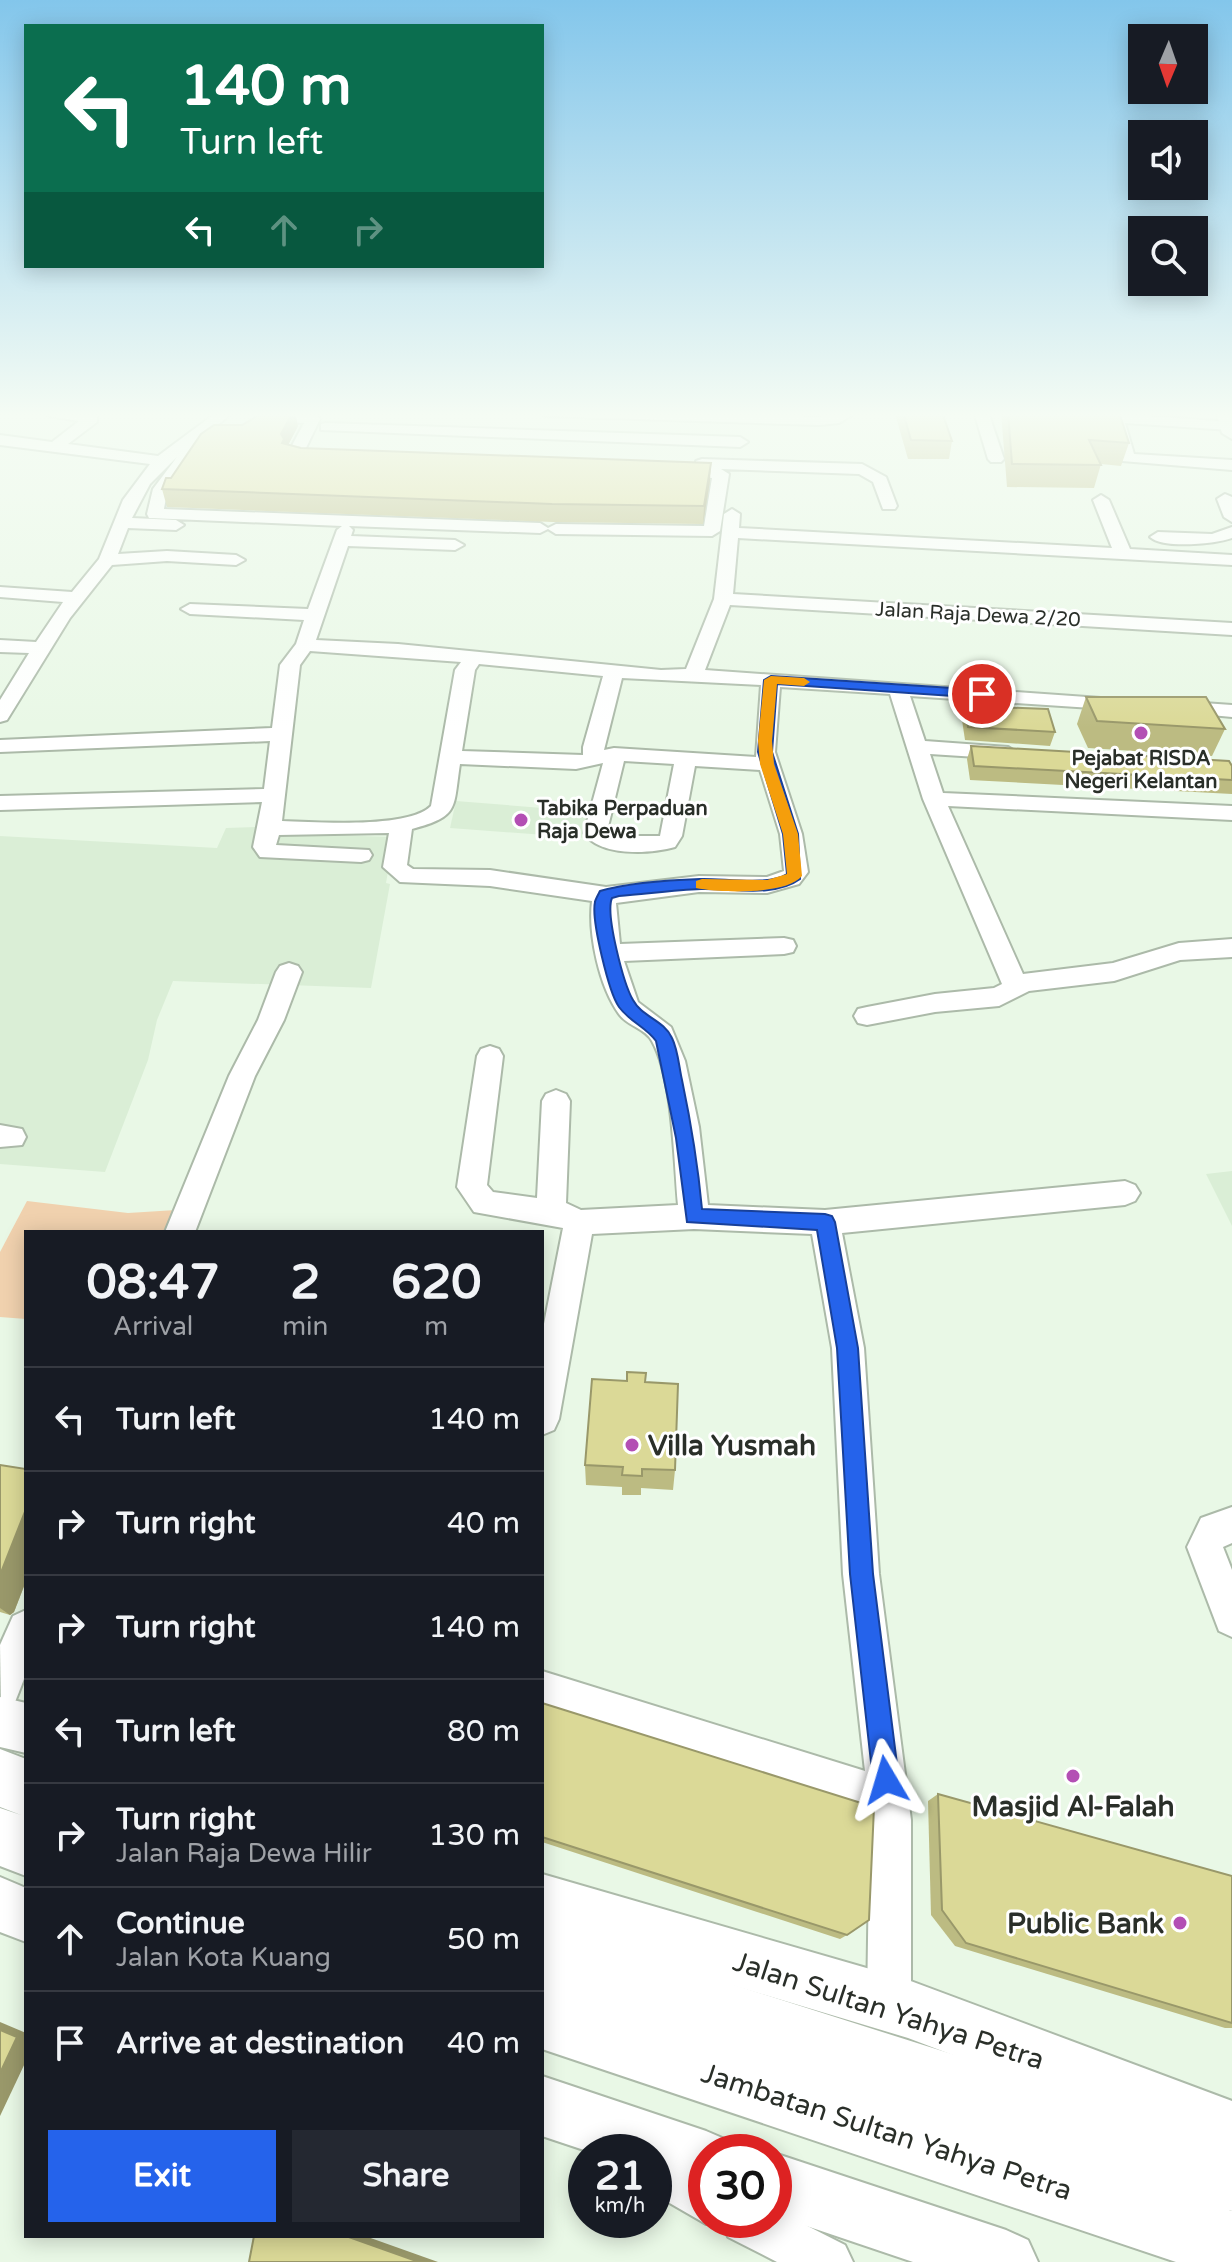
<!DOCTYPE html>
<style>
:root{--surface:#171b24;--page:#242831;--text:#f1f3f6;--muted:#9ea1a6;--line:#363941;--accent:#2563eb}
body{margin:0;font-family:"Varela Round",sans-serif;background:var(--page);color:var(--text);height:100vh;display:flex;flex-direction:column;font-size:30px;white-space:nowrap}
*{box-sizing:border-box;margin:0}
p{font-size:26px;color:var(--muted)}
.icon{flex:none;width:44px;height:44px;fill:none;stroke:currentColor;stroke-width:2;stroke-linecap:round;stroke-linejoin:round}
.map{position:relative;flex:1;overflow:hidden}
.side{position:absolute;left:24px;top:1230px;width:520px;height:1008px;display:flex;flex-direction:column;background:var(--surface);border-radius:0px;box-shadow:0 4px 20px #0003}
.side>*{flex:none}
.guide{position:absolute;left:24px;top:24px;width:520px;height:244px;border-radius:0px;box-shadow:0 4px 20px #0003;background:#0b6e4f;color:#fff;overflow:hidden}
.needle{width:52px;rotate:182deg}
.fabs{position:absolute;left:1128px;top:24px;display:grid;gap:16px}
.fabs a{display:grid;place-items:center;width:80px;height:80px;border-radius:0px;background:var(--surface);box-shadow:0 4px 20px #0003;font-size:40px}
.speed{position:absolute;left:568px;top:2134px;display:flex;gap:16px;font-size:40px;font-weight:700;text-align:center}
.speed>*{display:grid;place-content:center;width:104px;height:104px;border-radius:50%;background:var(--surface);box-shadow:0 4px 20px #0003;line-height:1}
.speed small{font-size:20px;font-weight:400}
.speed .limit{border:12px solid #d22;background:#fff;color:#111}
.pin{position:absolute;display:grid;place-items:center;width:68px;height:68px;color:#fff;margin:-34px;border:4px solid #fff;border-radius:50%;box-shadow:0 2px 8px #0007}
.me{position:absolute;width:88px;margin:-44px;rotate:353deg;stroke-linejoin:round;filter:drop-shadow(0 0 6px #0008)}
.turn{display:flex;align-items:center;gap:28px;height:168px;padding:0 24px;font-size:36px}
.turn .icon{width:104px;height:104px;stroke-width:2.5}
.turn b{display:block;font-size:56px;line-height:68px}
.lanes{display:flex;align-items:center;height:76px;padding:0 24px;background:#0003;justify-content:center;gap:40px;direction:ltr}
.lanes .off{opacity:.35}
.eta{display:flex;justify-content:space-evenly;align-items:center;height:136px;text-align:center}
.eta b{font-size:48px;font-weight:800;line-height:56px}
.button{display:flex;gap:16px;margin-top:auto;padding:16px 24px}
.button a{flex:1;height:92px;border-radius:0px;background:var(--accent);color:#fff;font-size:32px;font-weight:800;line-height:92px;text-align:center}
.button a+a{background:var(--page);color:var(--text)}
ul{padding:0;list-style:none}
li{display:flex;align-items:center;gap:24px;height:104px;padding:0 24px;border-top:2px solid var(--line)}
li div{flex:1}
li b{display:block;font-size:30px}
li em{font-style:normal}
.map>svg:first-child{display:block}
</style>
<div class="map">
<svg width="1232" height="2262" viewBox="0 0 1232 2262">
<rect width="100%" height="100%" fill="#e9f8e6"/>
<g fill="#daeed6">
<polygon points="456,801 592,812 586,838 450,828"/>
<polygon points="260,827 263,833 394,837 386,883 390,884 371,988 173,981 157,1020 148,1060 105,1172 0,1164 0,836 217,848 226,828"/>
<polygon points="1232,1171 1232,1226 1206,1174"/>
</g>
<polygon fill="#f0d1ae" points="27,1201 128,1213 176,1210 169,1232 26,1232 26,1319 0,1317 0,1252"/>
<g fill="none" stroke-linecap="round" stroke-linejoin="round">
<defs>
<g id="minor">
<path d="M42,412H74L97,416V422L68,444L158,456L217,412H233L212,430H224V436C195,443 168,481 164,509L540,523L548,528L556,524L704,526L712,478L674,475L666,470L674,465L696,467V461L702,459L862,464L886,477L897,506L895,509H883L873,482L859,474L721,469L729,474L720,531L712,536L556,534L548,529L540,533L349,526L353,530L351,536L455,540L464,545L455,550L348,546L316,640L398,644L661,670L686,669L714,599L724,514L732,509L740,514L739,528L1112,548L1093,500L1101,495L1109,500L1130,549L1232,555V565L738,538L733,594L1232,623V635L730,605L705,670L1129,700L1132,704L1129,708L1122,710L910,696L925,741L1008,747L1018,753L1008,759L930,754L943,793L1232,806V820L948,806L1023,974L1113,963L1179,943L1232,939V957L1180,960L1114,981L1029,991L999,1006L935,1012L867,1025L858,1023L854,1016L858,1009L867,1007L935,994L994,988L1002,984L923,799L890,694L780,687L775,752L802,834L808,872L799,884L767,893L699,892L616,903L620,944L784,938L793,940L796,946L793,952L784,954L624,961L638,1002L671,1027L685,1061L699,1127L708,1205L825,1210L1125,1181L1135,1185L1140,1193L1135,1201L1125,1205L842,1233L864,1348L879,1574L911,1820V2003L905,2019L889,2025L873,2019L867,2003L870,1812L542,1709V1671L865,1771L843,1574L832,1348L812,1234L694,1229L592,1234L559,1419L554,1430L542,1435V1334L563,1228L474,1212L457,1187L477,1056L481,1049L490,1046L499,1049L503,1056L487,1185L493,1192L537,1198L542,1101L546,1094L556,1090L566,1094L570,1101L566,1203L581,1210L678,1205C674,1162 673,1078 652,1041C645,1028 627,1026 619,1014C599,986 588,934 592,901L490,886L400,882L383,867L389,833L279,835L276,845L369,850L372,855L369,860L361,862L260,857L253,847L262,802L0,810V796L264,789L270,741L0,752V740L272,728L280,665L296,644L304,620L190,614L181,609L190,604L308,609L337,530L342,526L149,518L147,514L153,489L177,457L150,484L132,518L176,520L184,525L176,530L128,528L118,554L167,551L236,555L245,560L236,565L167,561L112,565L70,618L7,720L0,722V700L29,653L0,652V640L36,642L63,602L0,597V587L72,592L99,559L123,500L150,464L0,445V435L52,442L79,421L49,416ZM310,651L461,662L455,670L431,806C408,829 315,822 282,821L300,665ZM479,664L603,676L583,747V755L462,751L475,670ZM622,678L761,685L756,757L614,748L604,750ZM624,761L674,764L660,836H630L607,831ZM603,763L584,833C600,857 650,854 675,847L682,836L695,766L760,770L780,834L784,871L767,877L699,876L606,887L490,870L413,869L407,865L412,829C460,816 453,809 460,764L576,769Z"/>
<polygon points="538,412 670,412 819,417 839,412 857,412 839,423 819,425 545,416"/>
<polygon points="974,412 988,412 1004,459 1001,462 991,462 988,459"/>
<polygon points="1023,412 1088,412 1232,422 1230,430 1125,423 1134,454 1232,460 1232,470 1122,461 1110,422 1030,416"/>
<polygon points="285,414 318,416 320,419 304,452 329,456 329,462 295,460 287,455 304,423 286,422 261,429 254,425"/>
<polygon points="326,423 740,437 748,442 740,447 321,430 321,424"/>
<polygon points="1225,494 1232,497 1232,522 1224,517 1217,499"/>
<path d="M1232,527V538C1215,544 1163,549 1150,537L1158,532L1212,534Z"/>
<polygon points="1175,701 1232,705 1232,717 1168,711 1165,707"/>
<polygon points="289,963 298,966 302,972 284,1020 255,1076 195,1232 165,1232 229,1076 258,1020 276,972 280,966"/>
<polygon points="0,1125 22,1129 26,1137 22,1145 0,1147"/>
<polygon points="1232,1507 1232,1543 1223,1547 1232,1570 1232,1637 1219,1631 1187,1547 1201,1518"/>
<polygon points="26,1610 26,1674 15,1702 1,1707 0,1645 13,1616"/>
<polygon points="654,2143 706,2172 706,2220 716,2220 706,2224 654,2194 654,2152 637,2152"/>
<polygon points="774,2209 845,2245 853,2262 777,2262 728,2237 721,2220 774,2220"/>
</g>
<g id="major">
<polygon points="1216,412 1232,412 1232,439 1222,433"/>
<polygon points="0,1697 26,1703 26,1753 0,1747"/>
<polygon points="542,1874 908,1980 1232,2101 1232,2161 908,2038 542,1928"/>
<polygon points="0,1877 26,1888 26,1942 0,1932"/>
<polygon points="542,2076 706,2131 727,2140 733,2152 706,2152 706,2191 654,2174 654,2152 590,2152 542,2136"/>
<polygon points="774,2153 1006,2230 1028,2240 1038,2262 913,2262 774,2215"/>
</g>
<g id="highway">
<polygon points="0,1749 26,1759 26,1876 0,1866 0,1808 21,1815 0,1807"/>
<polygon points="542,1924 1232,2143 1232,2211 1048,2151 1232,2211 1232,2262 1176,2262 542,2049"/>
</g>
</defs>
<use href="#minor" stroke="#acbaa9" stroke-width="4"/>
<use href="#major" stroke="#acbaa9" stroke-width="4"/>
<use href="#highway" stroke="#acbaa9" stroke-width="4"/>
<use href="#minor" fill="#fff" fill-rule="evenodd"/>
<use href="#major" fill="#fff" fill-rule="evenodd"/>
<use href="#highway" fill="#fff" fill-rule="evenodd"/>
</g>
<g fill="#bcbb82">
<polygon points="897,412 942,412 952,441 949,459 908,459 896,417"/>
<polygon points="1001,412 1119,412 1129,443 1121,466 1101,464 1094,488 1007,487"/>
<polygon points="298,426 288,445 301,448 710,481 703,524 553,522 167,507 162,489 171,478"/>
<polygon points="1086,697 1225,729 1212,756 1088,748 1077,724"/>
<polygon points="966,706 1055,732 1050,746 965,740 962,720"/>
<polygon points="971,746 1232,766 1232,794 970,780 967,759"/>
<polygon points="645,1382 675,1470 673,1490 641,1488 641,1495 622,1495 622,1487 586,1485 585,1465"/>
<polygon points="0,1465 26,1469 26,1581 14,1612 10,1615 0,1612"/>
<polygon points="542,1703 847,1935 840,1939 542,1842"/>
<polygon points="938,1794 1232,1876 1232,2028 1225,2028 955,1946 931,1915 928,1801"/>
</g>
<g fill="#99986a">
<polygon points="293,412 295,412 298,426 286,449 285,461 281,434"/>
<polygon points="711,463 710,481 703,524 704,506"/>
<polygon points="26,1509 26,1581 14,1612 10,1615 0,1608 0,1575"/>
<polygon points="0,2022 26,2033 26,2061 0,2116"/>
<polygon points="346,2236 365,2236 438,2262 419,2262"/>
</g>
<g fill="#dbd997" stroke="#99986a" stroke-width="2">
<polygon points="270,412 293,412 281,434 284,439 282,443 301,448 711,463 704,506 552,504 162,489 166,478 171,478 201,434 214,425 242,425 257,416"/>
<polygon points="903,412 942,412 952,441 911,440"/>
<polygon points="1008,412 1119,412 1129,443 1089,440 1101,465 1012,464"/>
<polygon points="1086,697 1206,697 1225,729 1097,721"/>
<polygon points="966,706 1048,709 1055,732 968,727"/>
<polygon points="971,746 1229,761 1232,766 1232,780 974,766"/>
<polygon points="627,1372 646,1373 645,1382 678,1384 675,1470 642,1469 642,1476 622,1475 623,1467 585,1465 592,1379 627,1381"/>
<polygon points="0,1465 26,1469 26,1509 0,1575"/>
<polygon points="542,1703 874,1807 869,1920 847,1935 542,1837"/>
<polygon points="938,1794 1232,1876 1232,2023 966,1943 942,1910"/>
<polygon points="0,2030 17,2037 0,2073"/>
<polygon points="254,2236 346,2236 419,2262 249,2262"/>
</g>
<linearGradient id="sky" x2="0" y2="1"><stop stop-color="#83c6eb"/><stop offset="0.57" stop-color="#f5fcf4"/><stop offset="1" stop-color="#f5fcf4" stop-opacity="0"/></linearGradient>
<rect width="1232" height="728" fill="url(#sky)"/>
<path fill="#2563eb" stroke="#184099" stroke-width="2" d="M771,676L982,690L988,694L982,698L777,684L772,752L798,834L800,879C774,898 732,888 701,889C674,890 646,894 619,896L612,898C605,914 624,985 633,1000C642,1017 664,1020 672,1038C678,1050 679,1067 682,1080C691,1123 698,1166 702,1209L825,1214L832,1216L835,1222L858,1348L873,1574L899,1780L895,1789L886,1793L877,1789L873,1780L850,1574L837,1348L817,1230L687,1222L676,1138L656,1041C646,1027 630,1022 619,1007C609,993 591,920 595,902C595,900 599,893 600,891C632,882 668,880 700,879C723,878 769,886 787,874L783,834L758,752L764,680Z"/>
<path fill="#f59e0b" d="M771,676L804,678L810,682L804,686L777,684L772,741L774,764L798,834L802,876C786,895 720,893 696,888V881L702,879L767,880L787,874L783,834L760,764L758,741L764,680Z"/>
<g fill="#b34fb4" stroke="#fff" stroke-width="3">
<circle cx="1141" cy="733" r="8"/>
<circle cx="521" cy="820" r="8"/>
<circle cx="632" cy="1445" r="8"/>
<circle cx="1073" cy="1776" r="8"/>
<circle cx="1180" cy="1923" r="8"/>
</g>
<g text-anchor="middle" stroke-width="6" stroke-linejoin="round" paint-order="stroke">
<g font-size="20" fill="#2a2f29" stroke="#fff">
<text transform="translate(978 614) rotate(3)" y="7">Jalan Raja Dewa 2/20</text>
</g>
<g font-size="20" font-weight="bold" fill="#2a2f29" stroke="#fff">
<text x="1141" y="765">Pejabat RISDA<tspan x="1141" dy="23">Negeri Kelantan</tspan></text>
<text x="537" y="815" text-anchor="start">Tabika Perpaduan<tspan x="537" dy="23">Raja Dewa</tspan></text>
</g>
<g font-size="28" font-weight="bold" fill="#2a2f29" stroke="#fff" text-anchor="start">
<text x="648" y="1455">Villa Yusmah</text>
<text x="1073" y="1816" text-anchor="middle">Masjid Al-Falah</text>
<text x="1164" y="1933" text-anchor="end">Public Bank</text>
</g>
<g font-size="28" fill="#2a2f29" stroke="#fff">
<text transform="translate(889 2010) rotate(18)" y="10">Jalan Sultan Yahya Petra</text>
<text transform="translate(887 2131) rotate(18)" y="10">Jambatan Sultan Yahya Petra</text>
</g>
</g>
</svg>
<div class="fabs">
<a><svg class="needle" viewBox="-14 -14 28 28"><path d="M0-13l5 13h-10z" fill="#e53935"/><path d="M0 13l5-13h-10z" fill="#9ea1a6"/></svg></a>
<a><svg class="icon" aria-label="sound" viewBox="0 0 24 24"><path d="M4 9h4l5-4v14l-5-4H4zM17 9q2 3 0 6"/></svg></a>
<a><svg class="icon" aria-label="search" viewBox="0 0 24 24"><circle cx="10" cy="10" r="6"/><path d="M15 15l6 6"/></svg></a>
</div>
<div class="speed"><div>21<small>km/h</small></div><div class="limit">30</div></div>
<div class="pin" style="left:982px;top:694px;background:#d93025"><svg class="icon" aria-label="arrive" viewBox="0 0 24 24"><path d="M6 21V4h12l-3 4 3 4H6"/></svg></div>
<svg class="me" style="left:886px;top:1780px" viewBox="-20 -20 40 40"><path d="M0-17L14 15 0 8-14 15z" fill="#2563eb" stroke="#fff" stroke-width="4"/></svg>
<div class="guide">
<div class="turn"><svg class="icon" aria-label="left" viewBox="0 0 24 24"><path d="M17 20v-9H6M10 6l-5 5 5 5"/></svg><div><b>140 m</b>Turn left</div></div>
<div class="lanes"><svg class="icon" aria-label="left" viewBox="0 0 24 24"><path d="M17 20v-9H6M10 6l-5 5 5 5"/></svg><svg class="icon off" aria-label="ahead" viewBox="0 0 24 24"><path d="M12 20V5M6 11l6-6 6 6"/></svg><svg class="icon off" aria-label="right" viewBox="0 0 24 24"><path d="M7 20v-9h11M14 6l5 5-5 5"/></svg></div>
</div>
<section class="side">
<div class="eta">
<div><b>08:47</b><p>Arrival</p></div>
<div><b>2</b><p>min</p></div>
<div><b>620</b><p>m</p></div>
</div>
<ul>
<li><svg class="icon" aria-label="left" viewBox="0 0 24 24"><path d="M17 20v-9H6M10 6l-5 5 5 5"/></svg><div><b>Turn left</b></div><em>140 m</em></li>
<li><svg class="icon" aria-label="right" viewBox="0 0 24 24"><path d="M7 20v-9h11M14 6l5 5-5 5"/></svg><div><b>Turn right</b></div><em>40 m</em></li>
<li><svg class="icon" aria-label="right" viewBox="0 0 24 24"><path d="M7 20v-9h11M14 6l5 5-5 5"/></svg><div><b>Turn right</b></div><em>140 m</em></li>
<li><svg class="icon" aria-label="left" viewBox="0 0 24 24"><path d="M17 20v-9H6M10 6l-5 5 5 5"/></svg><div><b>Turn left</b></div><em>80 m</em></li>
<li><svg class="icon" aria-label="right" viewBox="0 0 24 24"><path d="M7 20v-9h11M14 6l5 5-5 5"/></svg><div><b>Turn right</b><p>Jalan Raja Dewa Hilir</p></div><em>130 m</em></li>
<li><svg class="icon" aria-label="ahead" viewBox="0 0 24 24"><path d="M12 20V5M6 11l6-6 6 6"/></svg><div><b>Continue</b><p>Jalan Kota Kuang</p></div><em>50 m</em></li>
<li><svg class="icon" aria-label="arrive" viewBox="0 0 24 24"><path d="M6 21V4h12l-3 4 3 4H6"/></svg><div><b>Arrive at destination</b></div><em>40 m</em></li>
</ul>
<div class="button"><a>Exit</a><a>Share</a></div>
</section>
</div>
